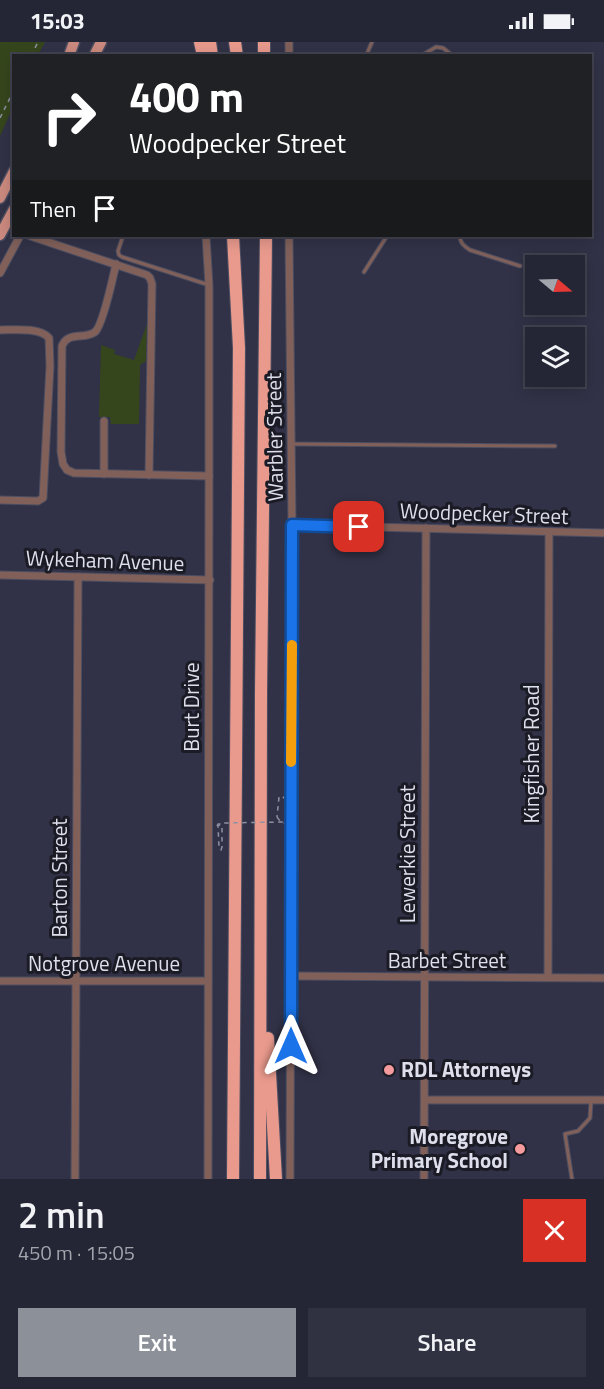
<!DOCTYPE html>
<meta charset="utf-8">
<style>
:root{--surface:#252635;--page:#313241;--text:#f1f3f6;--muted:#a3a5ad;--line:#424350;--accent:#8c9099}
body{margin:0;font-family:"Titillium Web",sans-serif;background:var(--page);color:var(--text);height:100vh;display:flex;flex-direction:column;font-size:22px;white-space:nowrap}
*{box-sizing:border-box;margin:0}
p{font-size:20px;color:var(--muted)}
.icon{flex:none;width:33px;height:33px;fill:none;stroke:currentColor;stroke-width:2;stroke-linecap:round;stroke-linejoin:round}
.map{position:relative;height:1137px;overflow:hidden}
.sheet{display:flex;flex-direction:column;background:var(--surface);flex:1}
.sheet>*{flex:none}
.hud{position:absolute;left:12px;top:12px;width:580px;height:183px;border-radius:0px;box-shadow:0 3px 15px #0003,0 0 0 2px var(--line);background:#202124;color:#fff;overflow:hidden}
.needle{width:39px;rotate:109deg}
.buttons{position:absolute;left:525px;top:213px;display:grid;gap:12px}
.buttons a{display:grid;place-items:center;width:60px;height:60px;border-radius:0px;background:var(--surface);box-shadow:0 3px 15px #0003,0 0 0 2px var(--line);font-size:30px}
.pin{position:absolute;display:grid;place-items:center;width:51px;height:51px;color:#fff;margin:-26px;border-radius:12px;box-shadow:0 3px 9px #0006}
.me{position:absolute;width:66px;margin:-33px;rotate:0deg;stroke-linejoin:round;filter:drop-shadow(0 0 4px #0008)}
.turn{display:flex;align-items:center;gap:21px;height:126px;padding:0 18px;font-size:27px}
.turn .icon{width:78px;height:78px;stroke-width:2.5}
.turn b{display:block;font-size:42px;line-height:51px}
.then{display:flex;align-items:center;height:57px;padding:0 18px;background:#0003;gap:12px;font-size:22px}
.round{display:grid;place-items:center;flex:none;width:63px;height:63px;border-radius:0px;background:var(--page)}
.headline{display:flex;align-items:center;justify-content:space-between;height:102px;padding:0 18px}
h1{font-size:36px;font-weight:600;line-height:45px}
.action{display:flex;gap:12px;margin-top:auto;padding:12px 18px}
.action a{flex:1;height:69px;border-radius:0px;background:var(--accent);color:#fff;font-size:24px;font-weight:600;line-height:69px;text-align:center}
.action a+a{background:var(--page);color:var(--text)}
.status{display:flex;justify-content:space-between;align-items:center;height:42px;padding:0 30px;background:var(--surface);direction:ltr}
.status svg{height:16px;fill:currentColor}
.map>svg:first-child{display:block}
</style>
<div class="status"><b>15:03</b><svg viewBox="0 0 49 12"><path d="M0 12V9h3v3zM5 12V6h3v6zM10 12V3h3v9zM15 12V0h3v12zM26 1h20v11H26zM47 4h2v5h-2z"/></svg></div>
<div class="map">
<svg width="604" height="1137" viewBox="0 0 604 1137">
<rect width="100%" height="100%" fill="#313247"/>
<g fill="#36461c">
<polygon points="0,0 45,0 38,13 14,14 13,65 0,94"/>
<polygon points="147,282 146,319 140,323 139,382 111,382 110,375 99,375 101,303 115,308 114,312 134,318"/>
</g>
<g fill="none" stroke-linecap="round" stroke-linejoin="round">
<defs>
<g id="lane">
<polyline points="366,14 372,0"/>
<polyline points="421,14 436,5 443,6 453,14"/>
<polyline points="123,194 118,209 119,213 122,215 209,243"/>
<path d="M460,194C460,201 464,204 470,208L520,224"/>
<polyline points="364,230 387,194"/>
<polyline points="293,402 555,404"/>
<polyline points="572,1137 565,1092 578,1089 590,1076 591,1060"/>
</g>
<g id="street">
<polyline points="289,0 289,14"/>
<polyline points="30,194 147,233 150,236 152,242 149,433"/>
<polyline points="206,194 209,243 209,434 208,1137"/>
<polyline points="289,194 292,483 290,1137"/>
<path d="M116,222C113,235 103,283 95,290C84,298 68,289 62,304L61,410L63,422L67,428L74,431L209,434"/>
<polyline points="0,231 20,194"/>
<path d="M0,288C13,288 40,285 49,296L50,324L43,456L38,459L0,458"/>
<polyline points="104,432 104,379"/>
<polyline points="292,483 604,491"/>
<polyline points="0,533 210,538"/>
<polyline points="291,934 604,936"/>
<polyline points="548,935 549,490"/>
<polyline points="0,939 208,939"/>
<polyline points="425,1058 604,1058"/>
<polyline points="75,1137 78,535"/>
<polyline points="424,1137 426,486"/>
</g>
<g id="primary">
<polyline points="69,14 74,0"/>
<polyline points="94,14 101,0"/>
<polyline points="0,156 14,129"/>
<polyline points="0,193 14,167"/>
</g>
<g id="highway">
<polyline points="200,0 203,14"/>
<polyline points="210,0 212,14"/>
<polyline points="235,0 237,14"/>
<polyline points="264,0 264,14"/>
<polyline points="233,194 239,306 233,1137"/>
<polyline points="268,996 276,1137"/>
<polyline points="260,1137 261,651 266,194"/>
</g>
</defs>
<use href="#lane" stroke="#4d4e61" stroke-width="5"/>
<use href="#street" stroke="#4d4e61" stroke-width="9"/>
<use href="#primary" stroke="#4d4e61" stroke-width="13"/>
<use href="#highway" stroke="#4d4e61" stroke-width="14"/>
<g stroke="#8f90a1" stroke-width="1.5" stroke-dasharray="4.5 4.5" stroke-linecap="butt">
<polyline points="31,14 38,0"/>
<polyline points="0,76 14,48"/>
<polyline points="277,775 280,779 284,781"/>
<polyline points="217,784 218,782 220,782 222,786"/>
</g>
<use href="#lane" stroke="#81605a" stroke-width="3"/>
<use href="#street" stroke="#81605a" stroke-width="7"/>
<use href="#primary" stroke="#cc8a7f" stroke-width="10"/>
<use href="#highway" stroke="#e99a8d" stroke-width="12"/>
<polyline stroke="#8f90a1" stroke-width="1.5" stroke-dasharray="4.5 4.5" stroke-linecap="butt" points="222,786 222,805 221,808 219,805 218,784 222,781 283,780 285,777 285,757 282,754 279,755 277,775"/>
</g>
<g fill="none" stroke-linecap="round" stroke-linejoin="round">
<defs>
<polyline id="route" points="291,1004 292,483 359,485"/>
</defs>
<use href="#route" stroke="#114b97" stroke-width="15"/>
<use href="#route" stroke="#1a73e8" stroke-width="10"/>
<polyline stroke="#f59e0b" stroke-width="10" points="291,720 292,603"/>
</g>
<g fill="#f59b9d" stroke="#1a1b24" stroke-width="2">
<circle cx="389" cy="1028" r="6"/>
<circle cx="520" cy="1107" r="6"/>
</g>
<g text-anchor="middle" stroke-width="6" stroke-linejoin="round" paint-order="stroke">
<g font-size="21" fill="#dedfec" stroke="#1a1b24">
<text transform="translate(275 395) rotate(-91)" y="7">Warbler Street</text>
<text transform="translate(484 472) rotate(2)" y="7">Woodpecker Street</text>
<text transform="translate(105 519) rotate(2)" y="7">Wykeham Avenue</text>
<text transform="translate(192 665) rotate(-90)" y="7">Burt Drive</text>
<text transform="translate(532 712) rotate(-90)" y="7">Kingfisher Road</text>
<text transform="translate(408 812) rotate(-90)" y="7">Lewerkie Street</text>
<text transform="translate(60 836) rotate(-90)" y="7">Barton Street</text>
<text x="447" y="926">Barbet Street</text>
<text x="104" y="929">Notgrove Avenue</text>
</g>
<g font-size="21" font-weight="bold" fill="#dedfec" stroke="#1a1b24" text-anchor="start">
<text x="401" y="1035">RDL Attorneys</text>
<text x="508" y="1102" text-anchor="end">Moregrove<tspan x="508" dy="24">Primary School</tspan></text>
</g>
</g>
</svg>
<div class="buttons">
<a><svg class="needle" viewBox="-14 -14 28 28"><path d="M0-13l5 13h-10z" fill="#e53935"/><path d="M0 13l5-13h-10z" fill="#a3a5ad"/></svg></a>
<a><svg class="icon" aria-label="layers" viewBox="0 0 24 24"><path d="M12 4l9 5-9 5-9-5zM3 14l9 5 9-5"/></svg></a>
</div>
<div class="pin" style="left:359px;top:485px;background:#d93025"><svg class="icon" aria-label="arrive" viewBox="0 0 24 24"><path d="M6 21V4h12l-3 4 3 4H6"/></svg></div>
<svg class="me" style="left:291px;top:1004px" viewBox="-20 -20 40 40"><path d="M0-17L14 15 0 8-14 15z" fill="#1a73e8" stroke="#fff" stroke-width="4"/></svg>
<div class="hud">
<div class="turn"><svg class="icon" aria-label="right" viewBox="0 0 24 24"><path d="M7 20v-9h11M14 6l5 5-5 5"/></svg><div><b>400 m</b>Woodpecker Street</div></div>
<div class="then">Then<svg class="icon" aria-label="arrive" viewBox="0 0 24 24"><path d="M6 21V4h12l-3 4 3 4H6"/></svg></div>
</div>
</div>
<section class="sheet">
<div class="headline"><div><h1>2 min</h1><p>450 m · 15:05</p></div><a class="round" style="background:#d93025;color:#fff"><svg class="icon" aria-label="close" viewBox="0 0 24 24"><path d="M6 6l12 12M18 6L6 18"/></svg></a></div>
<div class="action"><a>Exit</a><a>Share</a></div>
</section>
